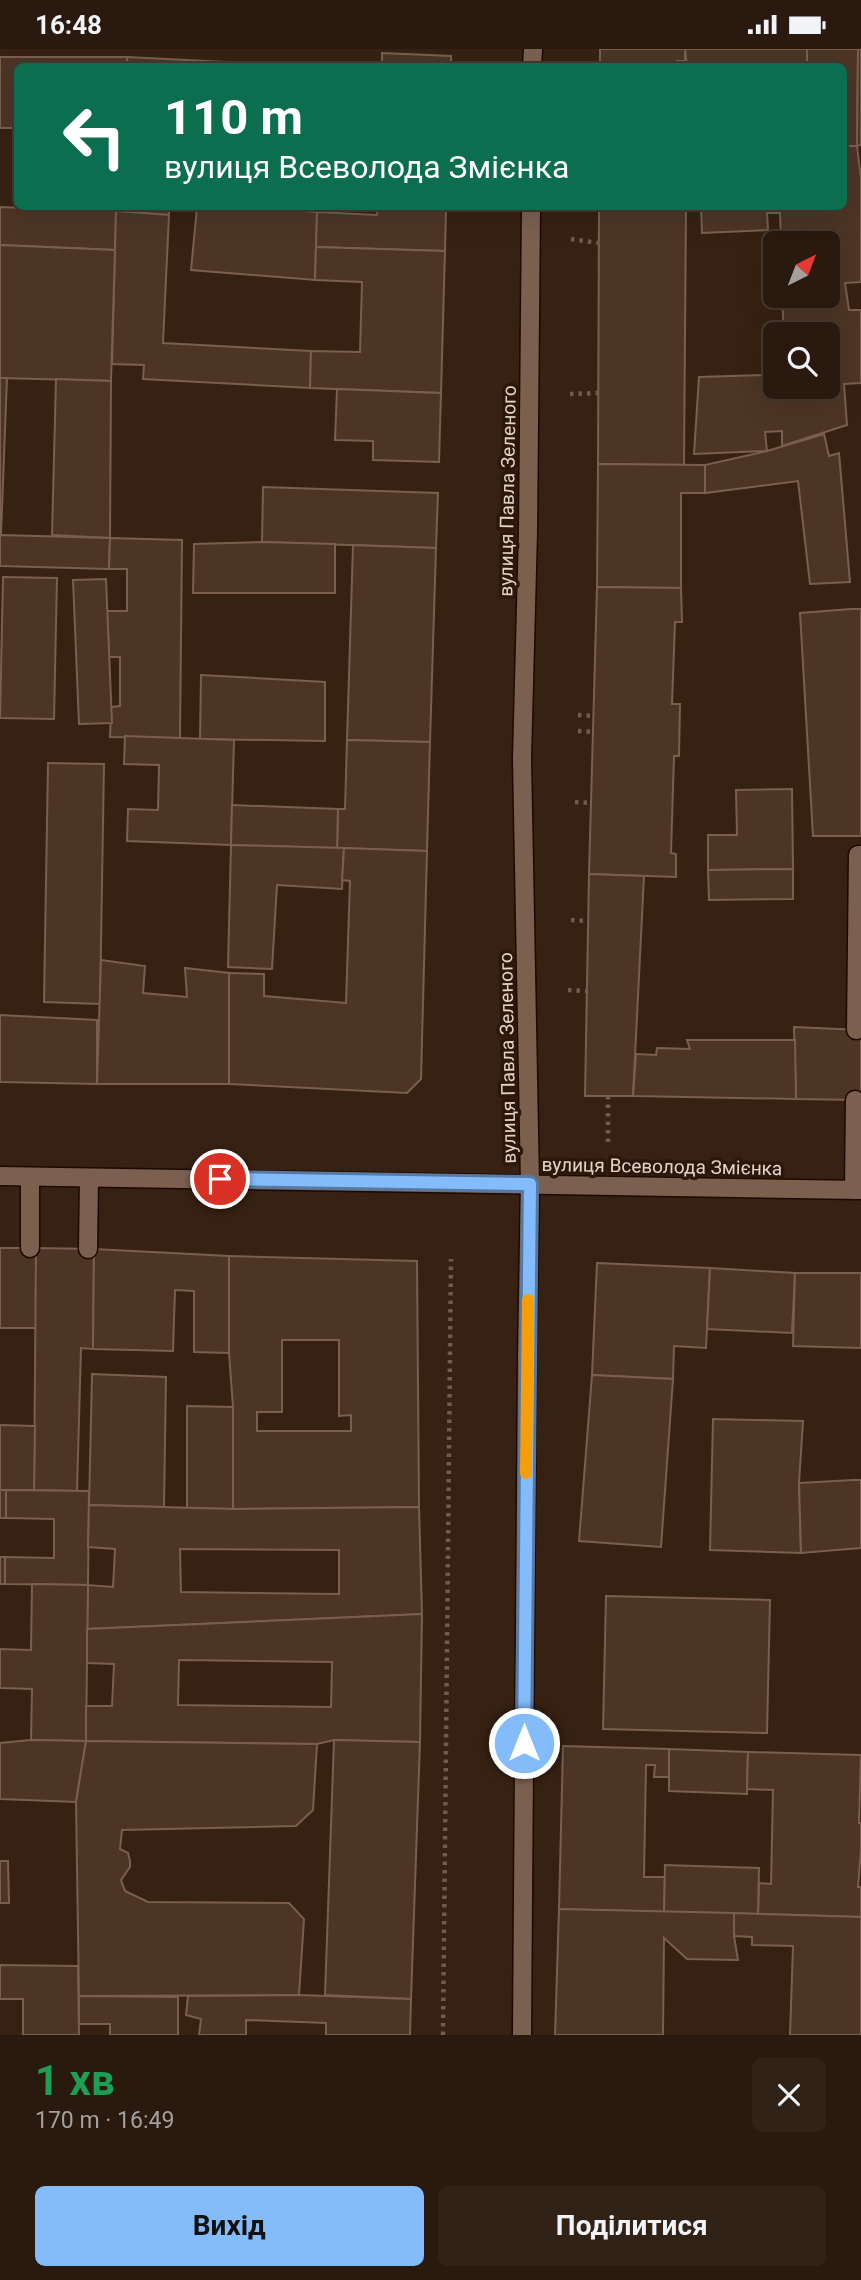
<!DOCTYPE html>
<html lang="uk">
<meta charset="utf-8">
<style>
:root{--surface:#29190e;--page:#312217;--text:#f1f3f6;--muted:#a5a09e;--line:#45382e;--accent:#84bcfb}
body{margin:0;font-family:Roboto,sans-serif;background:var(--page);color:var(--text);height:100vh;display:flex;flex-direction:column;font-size:26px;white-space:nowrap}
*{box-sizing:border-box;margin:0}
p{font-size:23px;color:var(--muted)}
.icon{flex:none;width:38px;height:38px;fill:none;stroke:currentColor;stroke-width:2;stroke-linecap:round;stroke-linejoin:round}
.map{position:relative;height:1986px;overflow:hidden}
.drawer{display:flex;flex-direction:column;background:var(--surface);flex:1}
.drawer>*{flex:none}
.top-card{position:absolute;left:14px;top:14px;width:833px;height:147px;border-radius:10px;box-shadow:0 7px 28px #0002,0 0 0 2px var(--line);background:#0b6e4f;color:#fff;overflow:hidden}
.needle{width:46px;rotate:42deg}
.fabs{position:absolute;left:763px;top:182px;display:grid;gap:14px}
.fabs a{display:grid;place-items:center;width:77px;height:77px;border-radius:10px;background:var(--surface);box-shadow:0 7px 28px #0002,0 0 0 2px var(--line);font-size:35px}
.pin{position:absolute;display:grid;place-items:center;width:60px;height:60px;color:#fff;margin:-30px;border:4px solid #fff;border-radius:50%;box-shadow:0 2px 7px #0007}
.me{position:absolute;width:77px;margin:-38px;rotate:0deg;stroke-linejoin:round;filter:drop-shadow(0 0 5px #0008)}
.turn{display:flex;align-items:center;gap:24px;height:147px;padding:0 35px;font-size:32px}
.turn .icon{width:91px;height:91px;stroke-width:2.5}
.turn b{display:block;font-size:49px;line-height:60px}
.round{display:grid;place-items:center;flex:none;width:74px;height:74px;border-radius:10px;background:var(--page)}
.head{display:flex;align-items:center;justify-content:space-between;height:119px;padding:0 35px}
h1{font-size:42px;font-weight:700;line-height:52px;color:#1e9e55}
.action{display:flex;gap:14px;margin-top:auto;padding:14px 35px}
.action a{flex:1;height:80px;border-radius:10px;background:var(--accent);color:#111;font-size:28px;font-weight:700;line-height:80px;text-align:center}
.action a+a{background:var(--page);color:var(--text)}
.status{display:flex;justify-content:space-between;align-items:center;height:49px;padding:0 35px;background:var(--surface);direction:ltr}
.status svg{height:19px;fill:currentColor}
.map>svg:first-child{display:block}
</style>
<div class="status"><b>16:48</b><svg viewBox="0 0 49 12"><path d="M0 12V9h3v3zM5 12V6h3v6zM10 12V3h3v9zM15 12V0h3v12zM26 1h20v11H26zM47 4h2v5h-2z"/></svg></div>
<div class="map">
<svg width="861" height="1986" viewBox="0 0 861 1986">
<rect width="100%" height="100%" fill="#372112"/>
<g fill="#4d3525" stroke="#7a5f4f" stroke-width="2" fill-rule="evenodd">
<polygon points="600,0 685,0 685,12 677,12 677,18 600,18"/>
<polygon points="685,0 807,0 807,18 687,18"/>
<polygon points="807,0 858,0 857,97 844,97 844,18 807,18"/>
<polygon points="858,0 861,0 861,96 857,97"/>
<polygon points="382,4 451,7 451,18 382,18"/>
<polygon points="0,8 127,8 127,18 18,18 18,79 0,79"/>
<polygon points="127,8 322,18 127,18"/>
<polygon points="844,97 857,97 861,130 861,233 845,234 849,261 861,261 861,334 844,335 847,376 782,397 782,382 765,383 767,402 694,405 699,328 764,326 766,345 786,344 786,338 828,338 828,285 784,285 782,247 828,247 828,194 781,194 780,164 767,164 768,181 702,184 701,158 844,158"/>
<polygon points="0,158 116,162 115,201 0,196"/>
<polygon points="116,158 169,158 169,166 116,162"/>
<polygon points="197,158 246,158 317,163 315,231 191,221"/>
<polygon points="378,158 446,158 445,202 316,198 317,163 377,166"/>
<polygon points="599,158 686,158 684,416 598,415"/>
<polygon points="116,162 169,166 163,294 311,302 310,339 143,330 144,316 112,315"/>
<polygon points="0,196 115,201 111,332 0,329"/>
<polygon points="316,198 445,202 441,344 310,339 311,302 360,303 362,233 315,231"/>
<polygon points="0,329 7,329 1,486 0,486"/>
<polygon points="56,330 111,332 110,489 52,486"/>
<polygon points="337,340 441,344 439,413 373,411 373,392 335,391"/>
<polygon points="824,385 829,407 839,404 850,533 810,535 798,432 705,444 705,416 767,402"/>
<polygon points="598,415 705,416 705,444 681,444 681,539 597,538"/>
<polygon points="263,438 438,444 436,499 262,493"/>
<polygon points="0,486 110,489 109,520 0,517"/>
<polygon points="110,489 182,491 180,689 110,688 111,658 120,657 120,608 109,608 107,562 127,562 127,520 109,520"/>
<polygon points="262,493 335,495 335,544 193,544 194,495"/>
<polygon points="353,496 436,499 430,693 347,691"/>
<polygon points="3,528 57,529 54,670 0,669"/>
<polygon points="106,530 112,674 79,675 73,531"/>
<polygon points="597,538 681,539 682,573 675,573 672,655 680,655 679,707 674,707 671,804 676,805 676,828 589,825"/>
<polygon points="851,560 861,560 861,787 813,787 800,564"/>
<polygon points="201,626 325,633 325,692 200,690"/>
<polygon points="125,687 234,691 231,796 127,792 128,760 158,761 159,716 124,715"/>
<polygon points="347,691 430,693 427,802 337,799 338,760 345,760"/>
<polygon points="48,714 104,715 100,955 44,953"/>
<polygon points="792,740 793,820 708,821 708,786 737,786 736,741"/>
<polygon points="232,756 338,760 337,799 231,796"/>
<polygon points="231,796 344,799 342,840 277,836 272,920 228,918"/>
<polygon points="344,799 427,802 421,1030 407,1044 229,1035 229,924 264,925 264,947 346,954 350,832 342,831"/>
<polygon points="793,820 793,850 709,851 708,821"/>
<polygon points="589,825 644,827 633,1047 585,1047"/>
<polygon points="101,911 145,917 143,944 187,948 185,919 229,924 229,1035 97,1035"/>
<polygon points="0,966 97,971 97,1035 0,1033"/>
<polygon points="794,978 861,981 861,1051 796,1050"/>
<polygon points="687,991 795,991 796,1050 633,1047 636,1005 656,1006 657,999 690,1000"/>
<rect x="0" y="1199" width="36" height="80"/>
<polygon points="36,1199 94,1200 93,1300 81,1299 77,1442 34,1441"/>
<polygon points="94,1200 229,1207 229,1304 194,1303 194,1242 175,1241 173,1302 93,1300"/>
<path d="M229,1207L417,1212L419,1458L233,1460V1358L229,1304ZM282,1291H339V1367L351,1366V1382H257V1363H282Z"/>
<polygon points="597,1214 710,1219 706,1299 674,1297 673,1330 592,1326"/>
<polygon points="710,1219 795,1224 792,1284 707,1280"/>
<polygon points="795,1224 861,1224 861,1299 793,1297"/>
<polygon points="92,1325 166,1328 164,1458 89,1456"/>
<polygon points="592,1326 673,1330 661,1498 579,1492"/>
<polygon points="187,1357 233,1358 233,1460 187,1459"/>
<polygon points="713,1370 803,1372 799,1434 801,1504 710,1501"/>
<polygon points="0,1376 35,1377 34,1441 0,1441"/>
<polygon points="853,1431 861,1431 861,1499 801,1504 799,1434"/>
<rect x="0" y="1441" width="6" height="28"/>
<polygon points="6,1441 89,1442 88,1536 5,1535 5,1508 54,1509 54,1470 6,1469"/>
<path d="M89,1456L233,1460L419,1458L422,1565L87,1580L88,1536L113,1538L115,1500L88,1498ZM180,1500L339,1501V1545L181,1543Z"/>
<rect x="0" y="1508" width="5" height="27"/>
<polygon points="32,1535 88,1536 86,1692 31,1691 32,1640 0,1639 0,1600 31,1601"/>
<polygon points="606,1547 770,1551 767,1684 603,1680"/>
<path d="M422,1565L420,1693L334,1691L317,1695L86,1692V1657H112L114,1615L87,1614V1580ZM179,1611L332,1613L331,1658L178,1656Z"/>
<polygon points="31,1691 86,1692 76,1753 0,1750 0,1694"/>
<polygon points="334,1691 420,1693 411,1950 325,1946"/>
<polygon points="86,1692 317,1695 313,1761 296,1777 122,1781 120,1800 128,1804 130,1812 130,1818 121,1831 125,1842 148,1853 289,1854 304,1870 299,1946 79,1947 76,1753"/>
<polygon points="563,1697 669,1700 669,1728 654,1728 655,1716 646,1716 644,1828 665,1828 664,1863 559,1860"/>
<polygon points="669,1700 748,1703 747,1745 669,1742"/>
<polygon points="748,1703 861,1706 859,1774 861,1774 861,1800 858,1838 861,1838 861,1868 758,1865 759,1834 771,1835 773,1741 747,1740"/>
<polygon points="0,1812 8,1812 9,1854 0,1854"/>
<polygon points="665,1816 759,1819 758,1865 664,1863"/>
<polygon points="559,1860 734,1864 734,1887 738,1911 687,1910 664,1889 663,1986 555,1986"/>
<polygon points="734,1864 861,1868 861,1986 790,1986 793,1897 752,1896 752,1888 734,1887"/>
<polygon points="0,1916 78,1917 79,1986 23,1986 23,1950 0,1950"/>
<polygon points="299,1946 411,1950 410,1986 326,1986 326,1974 246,1971 246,1986 199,1986 201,1970 186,1966 188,1947"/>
<polygon points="79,1947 178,1948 178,1986 110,1986 110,1975 79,1975"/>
</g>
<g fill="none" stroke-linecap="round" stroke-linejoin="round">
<defs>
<g id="lane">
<polyline points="856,981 858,806 861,806"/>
<polyline points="30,1128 30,1199"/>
<polyline points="854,1141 855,1051"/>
<polyline points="88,1200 89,1129"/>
</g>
<g id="street">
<polyline points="532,18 533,0"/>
<polyline points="0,1127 861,1141"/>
<polyline points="522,1986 527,1305 530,1135 522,709 528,482 531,158"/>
</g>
</defs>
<use href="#lane" stroke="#1e0900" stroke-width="21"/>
<use href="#street" stroke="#1e0900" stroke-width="21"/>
<g stroke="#6f5c4e" stroke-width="4.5" stroke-dasharray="3.5 5" stroke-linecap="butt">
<polyline points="571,190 599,194"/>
<polyline points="570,345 598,344"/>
<polyline points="578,666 593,667"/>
<polyline points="578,682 593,683"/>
<polyline points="575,753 591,754"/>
<polyline points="571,871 588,872"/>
<polyline points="568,941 587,942"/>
<polyline points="608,1047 608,1094"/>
<polyline points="443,1986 451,1210"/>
</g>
<use href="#lane" stroke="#7b604f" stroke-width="18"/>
<use href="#street" stroke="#7b604f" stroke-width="18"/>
</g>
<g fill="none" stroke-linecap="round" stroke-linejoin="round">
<defs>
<polyline id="route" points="220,1130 530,1135 524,1694"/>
</defs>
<use href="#route" stroke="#567aa3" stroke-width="18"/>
<use href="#route" stroke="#84bcfb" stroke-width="12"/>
<polyline stroke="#f59e0b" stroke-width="12" points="526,1424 528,1251"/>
</g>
<g text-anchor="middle" stroke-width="7" stroke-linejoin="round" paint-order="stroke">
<g font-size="19" fill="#e2d3c9" stroke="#2d1709">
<text transform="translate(507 442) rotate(-89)" y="7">вулиця Павла Зеленого</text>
<text transform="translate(507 1009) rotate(-91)" y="7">вулиця Павла Зеленого</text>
<text transform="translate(662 1117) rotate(1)" y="7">вулиця Всеволода Змієнка</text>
</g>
</g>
</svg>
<div class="fabs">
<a><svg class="needle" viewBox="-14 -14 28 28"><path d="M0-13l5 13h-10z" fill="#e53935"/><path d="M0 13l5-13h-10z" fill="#a5a09e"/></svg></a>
<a><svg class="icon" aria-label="search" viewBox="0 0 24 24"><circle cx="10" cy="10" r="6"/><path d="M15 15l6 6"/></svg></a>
</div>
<div class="pin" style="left:220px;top:1130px;background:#d93025"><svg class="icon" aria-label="arrive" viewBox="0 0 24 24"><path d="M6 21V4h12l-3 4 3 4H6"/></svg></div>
<svg class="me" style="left:524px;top:1694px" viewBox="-20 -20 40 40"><circle r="17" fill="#84bcfb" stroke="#fff" stroke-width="3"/><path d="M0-11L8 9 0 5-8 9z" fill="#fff"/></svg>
<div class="top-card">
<div class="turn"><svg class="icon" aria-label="left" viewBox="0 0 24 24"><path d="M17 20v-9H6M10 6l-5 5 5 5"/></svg><div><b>110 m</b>вулиця Всеволода Змієнка</div></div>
</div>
</div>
<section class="drawer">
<div class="head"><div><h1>1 хв</h1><p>170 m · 16:49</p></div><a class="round"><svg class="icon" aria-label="close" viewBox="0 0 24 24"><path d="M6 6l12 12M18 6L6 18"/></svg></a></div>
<div class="action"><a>Вихід</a><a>Поділитися</a></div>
</section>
